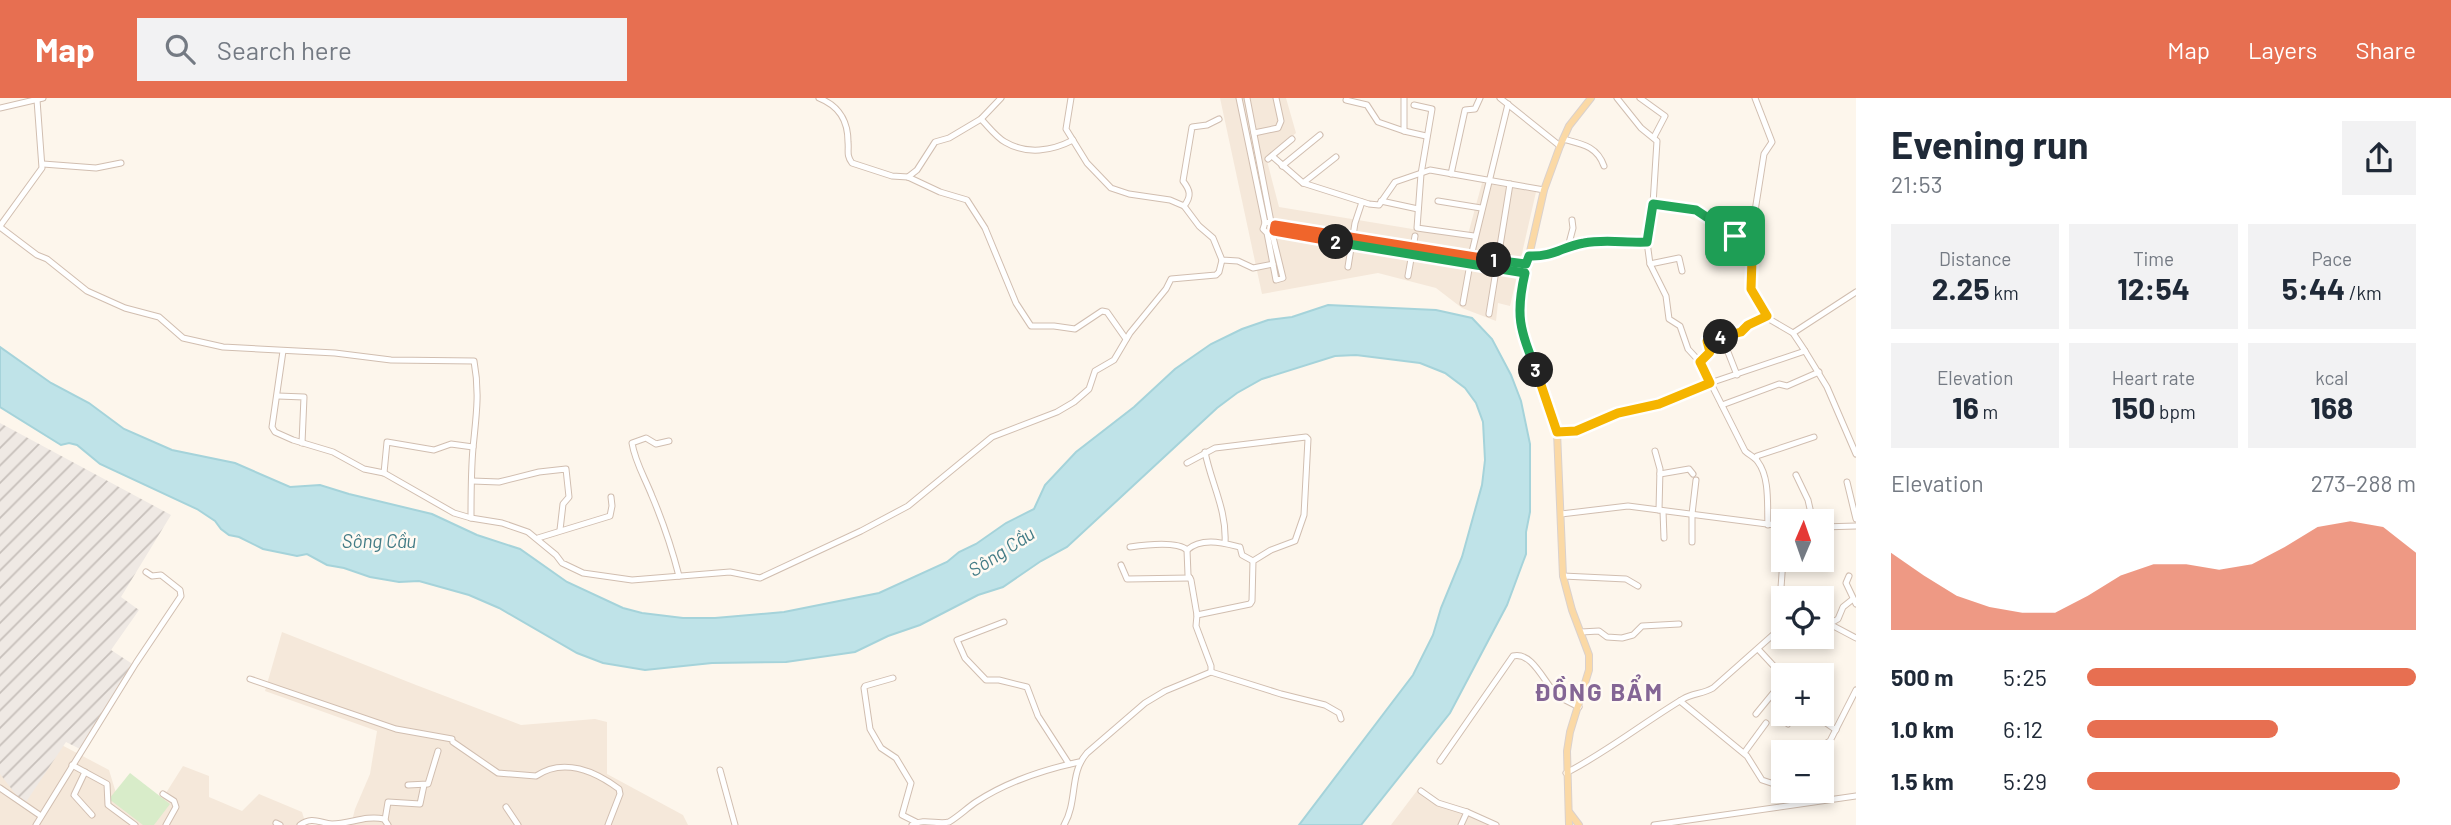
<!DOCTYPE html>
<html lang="en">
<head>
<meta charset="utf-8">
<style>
	body { margin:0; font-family:Barlow,sans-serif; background:#f2f2f3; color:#1f2937; height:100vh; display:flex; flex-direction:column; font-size:26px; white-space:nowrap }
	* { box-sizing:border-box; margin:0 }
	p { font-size:23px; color:#747a83 }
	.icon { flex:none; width:38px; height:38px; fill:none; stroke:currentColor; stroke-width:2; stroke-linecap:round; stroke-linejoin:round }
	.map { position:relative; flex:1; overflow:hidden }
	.drawer { display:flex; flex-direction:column; background:#fff; width:595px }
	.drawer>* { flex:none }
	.needle { width:46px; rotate:2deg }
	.tools { position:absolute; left:1771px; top:411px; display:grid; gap:14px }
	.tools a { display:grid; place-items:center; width:63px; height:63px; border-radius:0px; background:#fff; box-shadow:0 4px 10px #0003; font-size:35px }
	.pin { position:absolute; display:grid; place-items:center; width:60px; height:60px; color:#fff; margin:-30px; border-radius:14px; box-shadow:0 4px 10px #0006 }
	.km { position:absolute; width:35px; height:35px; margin:-18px; border-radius:50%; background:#222; color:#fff; font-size:19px; line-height:35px; text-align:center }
	.round { display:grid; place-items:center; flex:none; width:74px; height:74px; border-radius:0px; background:#f2f2f3 }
	.overview { display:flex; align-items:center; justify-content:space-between; height:119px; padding:0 35px }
	h1 { font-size:38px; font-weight:700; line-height:52px }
	.stats { display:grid; grid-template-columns:repeat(3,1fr); gap:10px; height:119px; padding:7px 35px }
	.stats div { display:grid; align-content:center; border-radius:0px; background:#f2f2f3; text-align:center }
	.stats b { font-size:30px; font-weight:700 }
	.stats small { font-size:19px; font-weight:400 }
	.stats p { font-size:19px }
	.chart { height:196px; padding:14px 35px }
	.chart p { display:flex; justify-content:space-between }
	.chart svg { width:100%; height:126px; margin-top:7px; fill:#e76f51; opacity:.7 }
	ul { padding:0 35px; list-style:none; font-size:23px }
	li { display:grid; grid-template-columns:112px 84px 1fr; align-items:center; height:52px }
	li i { height:18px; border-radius:9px; background:#e76f51 }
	header { display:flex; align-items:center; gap:42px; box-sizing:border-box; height:98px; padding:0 35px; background:#e76f51; color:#fff }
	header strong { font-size:33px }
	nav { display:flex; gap:38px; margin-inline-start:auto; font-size:24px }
	.search { width:490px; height:63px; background:#f2f2f3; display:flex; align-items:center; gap:18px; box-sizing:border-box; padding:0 24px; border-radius:0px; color:#747a83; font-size:26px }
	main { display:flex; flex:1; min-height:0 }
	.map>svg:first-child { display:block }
</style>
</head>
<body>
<header>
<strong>Map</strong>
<div class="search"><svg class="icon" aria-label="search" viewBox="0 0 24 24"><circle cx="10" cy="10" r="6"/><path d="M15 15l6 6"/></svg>Search here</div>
<nav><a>Map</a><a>Layers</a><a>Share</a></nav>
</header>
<main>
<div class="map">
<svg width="1856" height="727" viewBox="0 0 1856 727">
	<defs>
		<pattern id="industrial-furrows" width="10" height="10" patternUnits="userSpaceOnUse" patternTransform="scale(1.75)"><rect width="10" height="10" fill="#efe9e4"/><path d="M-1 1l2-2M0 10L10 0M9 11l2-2" fill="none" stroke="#c7c0bb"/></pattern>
	</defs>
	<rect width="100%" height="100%" fill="#fdf6ec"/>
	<g fill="#f5e8da">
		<polygon points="1220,0 1286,0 1296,35 1266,59 1279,109 1467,140 1482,85 1536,94 1510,208 1498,205 1496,223 1462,210 1436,190 1378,175 1262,196"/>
		<polygon points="282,534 416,587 521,627 595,621 607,624 607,676 683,717 688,727 351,727 355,711 370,676 377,633 265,593"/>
		<polygon points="56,644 109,672 119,705 147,725 183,668 209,678 209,699 242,713 259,696 302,714 306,727 0,727 0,674"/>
		<polygon points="1419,690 1438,704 1500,727 1391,727"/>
	</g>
	<polygon fill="url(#industrial-furrows)" points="0,325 171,417 121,499 139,512 111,552 134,567 80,651 66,644 24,707 0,676"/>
	<polygon fill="#d8ecc9" points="130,675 170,706 154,727 143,727 109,701"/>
	<polygon fill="#bfe3e8" stroke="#a5d3da" stroke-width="2" points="1328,207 1436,212 1472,220 1492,241 1511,277 1521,303 1530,346 1530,414 1526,434 1526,456 1507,507 1450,615 1361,727 1299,727 1413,577 1433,537 1441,510 1462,459 1482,387 1485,362 1483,324 1476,305 1465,290 1445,275 1420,265 1356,257 1335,258 1262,281 1237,295 1217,310 1067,449 1041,463 1003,489 978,497 920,527 888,538 855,554 786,564 712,565 645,572 603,565 577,555 499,510 469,497 419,483 399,484 370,479 344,470 327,467 307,456 297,458 263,451 239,439 229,437 221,431 215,423 197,411 100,366 77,347 69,345 61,347 0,309 0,249 51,285 89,305 124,331 172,352 235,365 290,389 320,387 349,396 432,416 477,437 520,451 567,484 623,510 642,515 683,520 715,520 784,514 879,495 947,464 959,454 976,446 1006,425 1034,411 1045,387 1076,354 1134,309 1175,271 1211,246 1242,231 1268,222 1292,219"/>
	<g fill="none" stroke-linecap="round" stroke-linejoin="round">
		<g stroke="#d1beb0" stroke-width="7">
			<g id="minor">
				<path d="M819,0c20,8 29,22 29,44 1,9 -2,13 4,21l40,13 16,1 32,15 27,8 18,28 31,75 15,23h23l21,3 27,-18 5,1 19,27"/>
				<polyline points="1071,0 1066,31 1087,65 1111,90 1129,96 1170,102 1184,108 1199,128 1213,140 1222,162 1238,163 1253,170 1273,166"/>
				<polyline points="1239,0 1265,125"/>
				<polyline points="1247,0 1271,124"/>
				<polyline points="1500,0 1560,48"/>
				<path d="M1617,0l24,30 16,13 -4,63 -6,38 3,22 16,32 3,23 11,7 8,23 12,13 45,89c4,4 10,6 13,11 12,16 9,44 10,63"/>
				<polyline points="1640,0 1665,18 1654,39"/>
				<polyline points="1346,2 1367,7 1378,24 1404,33 1426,38"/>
				<polyline points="1414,7 1432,11 1421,76 1417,130 1474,138"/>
				<polyline points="0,10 43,0"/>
				<path d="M981,21c7,7 15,18 24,23 22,13 47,9 68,-2"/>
				<polyline points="1404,33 1404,0"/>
				<polyline points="1254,35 1278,30 1281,23 1276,0"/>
				<path d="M1563,41c19,5 34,7 41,27"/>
				<polyline points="1272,58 1303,85 1369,106 1379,107 1395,84 1430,72 1544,92"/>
				<polyline points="1268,61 1292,41"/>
				<polyline points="43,66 96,70 121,65"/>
				<polyline points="1282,68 1320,37"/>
				<polyline points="1451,76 1465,12 1475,11 1480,0"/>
				<polyline points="908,79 917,72 935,44 949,40 981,21 1001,0"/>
				<polyline points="1303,85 1336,59"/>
				<polyline points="1381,103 1418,111"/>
				<polyline points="1438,103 1481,110"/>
				<polyline points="1653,106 1696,112 1735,138 1750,152 1752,161 1750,183 1753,198 1769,221 1793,235 1805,253 1827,289 1856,356"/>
				<path d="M1184,108c8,-10 6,-16 -1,-25l9,-54 15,-2 12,-6"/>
				<polyline points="1275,127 1526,166"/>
				<polyline points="0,128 42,70 37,2"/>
				<path d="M0,129l37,28 10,4 40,32 38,17 34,9 24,21 40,9 112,6 56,7 83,1c6,32 2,56 -1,87 -2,23 -2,47 -2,70"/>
				<polyline points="1274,133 1525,175"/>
				<polyline points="1267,135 1275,132 1275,127 1271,124 1265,125 1263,131 1267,135 1276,182 1283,180 1272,135"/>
				<polyline points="1735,138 1755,113 1764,56 1772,44 1755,0"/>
				<polyline points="1568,149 1573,130 1572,122"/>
				<path d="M1529,157c25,2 37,-10 61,-13 18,-2 38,1 57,0"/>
				<polyline points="1471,158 1508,6"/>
				<polyline points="1650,166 1679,160 1682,173"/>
				<polyline points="1348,169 1355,125 1362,104"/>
				<polyline points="1408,178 1415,138"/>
				<polyline points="1463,205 1470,166"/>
				<polyline points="1489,216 1510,86"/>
				<polyline points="1793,235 1856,194"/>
				<polyline points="1726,249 1737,277"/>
				<polyline points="283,253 272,329 275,334 293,342 333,354 364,371 384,375 454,415 471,420 502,425 528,434 556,457 562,465 583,475 632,482 730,474 760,480 861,433 908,408 992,339 1057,314 1074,304 1089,291 1095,273 1114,262 1130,235 1166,191 1171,181 1216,177 1219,174 1222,162"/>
				<polyline points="1700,264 1710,254 1707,243 1741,235 1747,227 1767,218"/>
				<polyline points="278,298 304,299 302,345"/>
				<polyline points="1722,307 1779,286 1787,288 1819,274"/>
				<polyline points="1557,334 1575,333 1618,315 1659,306 1710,285 1805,253"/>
				<path d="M669,343l-13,3 -10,-6 -14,5c3,19 13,35 20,53 11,26 20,53 27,80"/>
				<polyline points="1655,353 1660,371 1659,412"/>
				<path d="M1205,354c6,31 22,58 20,91"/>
				<polyline points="1756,361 1757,358 1814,339"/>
				<polyline points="1187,365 1215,350 1306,339 1308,341 1304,417 1295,443 1271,452 1253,463 1252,503 1250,506 1197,517"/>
				<polyline points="384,375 387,344 434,352 451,346 473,349"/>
				<polyline points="1660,376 1689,371 1693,376"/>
				<polyline points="1796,377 1808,402 1813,424"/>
				<polyline points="472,383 499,384 539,374 566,371 569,399 563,406 560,432"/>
				<polyline points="1847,384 1856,421"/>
				<polyline points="1663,413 1664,440"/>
				<polyline points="1561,416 1628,408 1783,428"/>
				<polyline points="1783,428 1783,461"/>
				<polyline points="1822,429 1856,428"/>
				<polyline points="538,440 610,418 612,408 611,399"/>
				<polyline points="1692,444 1692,416 1696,382"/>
				<path d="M1130,449c14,-2 47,-6 57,3"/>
				<polyline points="1187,452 1188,477 1191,482 1197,517 1196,528 1211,568 1211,574"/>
				<path d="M1187,452c15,-13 36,-7 53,-3l2,8 11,6"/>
				<polyline points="1121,467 1127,481 1190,480"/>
				<polyline points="1563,478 1626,481 1638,488"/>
				<polyline points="1849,478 1846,485 1856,506"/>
				<polyline points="1821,493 1824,507 1822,520"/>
				<polyline points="1783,518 1780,503 1783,462"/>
				<polyline points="1822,522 1856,540"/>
				<polyline points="1004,524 957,542 965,560 986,582 999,582 1027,589 1038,618 1069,666"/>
				<polyline points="1829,526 1838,521 1843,509 1853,501"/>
				<polyline points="1581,534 1599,533 1607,539 1622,540 1633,537 1642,528 1679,526"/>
				<polyline points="1758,551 1783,578"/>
				<polyline points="893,580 865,588 864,590 870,631 881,650 896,660 911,685 902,717 916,724"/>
				<polyline points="250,581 396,631 452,641"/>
				<polyline points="1680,603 1747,658 1762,682 1771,685 1783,680"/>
				<polyline points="1756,616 1783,583"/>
				<polyline points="1813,616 1836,632"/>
				<polyline points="1788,626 1794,616"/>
				<path d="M453,644l45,31 38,3c28,-19 60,-4 83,13l1,5 -12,31"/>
				<polyline points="1812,654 1830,643 1856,592"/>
				<polyline points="1744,655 1766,625"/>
				<path d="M1440,663l73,-105c20,-5 32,29 45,40 6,4 14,7 21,11"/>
				<polyline points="72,667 107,686 108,707 135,727"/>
				<polyline points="720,672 735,727"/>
				<polyline points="85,674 74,697 92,717"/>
				<path d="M1566,675c41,-21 77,-50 117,-74 10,-6 20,-5 30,-11l70,-62"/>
				<polyline points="408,687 428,686 438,653"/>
				<polyline points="0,690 41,718"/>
				<polyline points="1421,693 1438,705 1467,714 1496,727"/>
				<polyline points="163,696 174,703 176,709 166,727"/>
				<polyline points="506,709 518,727"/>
				<polyline points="385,722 388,704 420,706 424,687"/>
				<polyline points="276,725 280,727"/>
				<polyline points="36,727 136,565 181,498 180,492 161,477 152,478 146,474"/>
				<path d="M300,727c12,-9 20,-2 32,-1 18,0 33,-9 52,-5l4,6"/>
				<path d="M912,727c12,-7 26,0 37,-3 10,-6 18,-14 27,-20 32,-21 66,-32 103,-40"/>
				<path d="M1064,727c14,-24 5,-52 23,-72l58,-50 20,-12 46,-19 70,22 44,11 14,8 2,6"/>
				<polyline points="1461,727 1467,714"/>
				<polyline points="1654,727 1856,698"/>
			</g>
		</g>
		<g stroke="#dad1cd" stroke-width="8">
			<g id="major">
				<polyline points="1570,715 1579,727"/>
				<polyline points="1569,727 1567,653 1570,634 1589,572 1589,557 1572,512 1563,478 1557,334 1525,245 1520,227 1519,202 1544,92 1560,48 1569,28 1591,0"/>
			</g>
		</g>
		<use href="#minor" stroke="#fff" stroke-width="5"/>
		<use href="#major" stroke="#fbd9a5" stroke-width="6"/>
	</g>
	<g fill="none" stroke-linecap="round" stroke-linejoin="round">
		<g stroke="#fff" stroke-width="14">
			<path id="split-1" d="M1494,162l32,4 3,-8c25,1 32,-9 55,-13 20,-4 42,0 63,-1l6,-38 43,6 39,26"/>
		</g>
		<g stroke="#fff" stroke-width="14">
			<polyline id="split-2" points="1336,144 1274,133 1275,127 1494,162"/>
		</g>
		<g stroke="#fff" stroke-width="14">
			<path id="split-3" d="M1336,144l189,31c-10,43 -5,56 11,97"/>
		</g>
		<g stroke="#fff" stroke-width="14">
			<polyline id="split-4" points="1536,272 1557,334 1576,333 1618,315 1659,306 1710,285 1700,264 1710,254 1707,243 1721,239"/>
		</g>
		<g stroke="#fff" stroke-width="14">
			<polyline id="split-5" points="1721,239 1741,234 1748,227 1767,218 1751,191 1752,161 1750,152 1735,138"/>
		</g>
		<use href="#split-1" stroke="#22a559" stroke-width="9"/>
		<use href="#split-2" stroke="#f0652b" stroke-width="9"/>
		<use href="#split-3" stroke="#22a559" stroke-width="9"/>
		<use href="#split-4" stroke="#f5b400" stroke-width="9"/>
		<use href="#split-5" stroke="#f5b400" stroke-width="9"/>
	</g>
	<g text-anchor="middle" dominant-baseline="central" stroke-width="5" stroke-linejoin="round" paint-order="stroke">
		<g font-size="19" font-style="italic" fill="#437c86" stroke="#fffaf3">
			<text x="379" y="442">Sông Cầu</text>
			<text transform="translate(1001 453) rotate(-33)">Sông Cầu</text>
		</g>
		<g font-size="24" font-weight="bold" letter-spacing="2" fill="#846695" stroke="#fffaf3">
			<text x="1599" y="593">ĐỒNG BẨM</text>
		</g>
	</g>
</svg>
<div class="tools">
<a><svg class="needle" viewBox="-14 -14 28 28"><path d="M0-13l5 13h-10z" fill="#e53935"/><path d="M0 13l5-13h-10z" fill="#747a83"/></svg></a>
<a><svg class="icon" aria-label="locate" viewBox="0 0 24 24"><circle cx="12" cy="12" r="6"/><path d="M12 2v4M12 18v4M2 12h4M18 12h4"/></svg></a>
<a>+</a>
<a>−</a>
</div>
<div class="pin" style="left:1735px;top:138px;background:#1e9e55"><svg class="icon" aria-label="arrive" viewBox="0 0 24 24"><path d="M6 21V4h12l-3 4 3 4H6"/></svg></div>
<b class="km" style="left:1494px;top:162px">1</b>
<b class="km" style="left:1336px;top:144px">2</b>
<b class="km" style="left:1536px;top:272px">3</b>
<b class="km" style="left:1721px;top:239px">4</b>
</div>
<section class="drawer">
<div class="overview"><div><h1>Evening run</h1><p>21:53</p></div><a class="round"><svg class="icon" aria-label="share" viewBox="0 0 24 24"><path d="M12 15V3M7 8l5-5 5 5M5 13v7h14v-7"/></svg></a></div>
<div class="stats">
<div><p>Distance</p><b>2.25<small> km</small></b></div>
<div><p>Time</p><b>12:54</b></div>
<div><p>Pace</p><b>5:44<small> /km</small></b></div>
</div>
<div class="stats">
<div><p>Elevation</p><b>16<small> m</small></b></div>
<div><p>Heart rate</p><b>150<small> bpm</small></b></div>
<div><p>kcal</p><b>168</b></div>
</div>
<div class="chart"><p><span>Elevation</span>273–288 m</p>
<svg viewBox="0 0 160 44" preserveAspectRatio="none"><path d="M0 44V17L10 25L20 32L30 36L40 38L50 38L60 32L70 25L80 21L90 21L100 23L110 21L120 15L130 8L140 6L150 8L160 17V44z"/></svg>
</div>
<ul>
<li><b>500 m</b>5:25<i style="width:100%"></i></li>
<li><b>1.0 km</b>6:12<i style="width:58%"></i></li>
<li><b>1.5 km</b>5:29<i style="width:95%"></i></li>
</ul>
</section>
</main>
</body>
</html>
